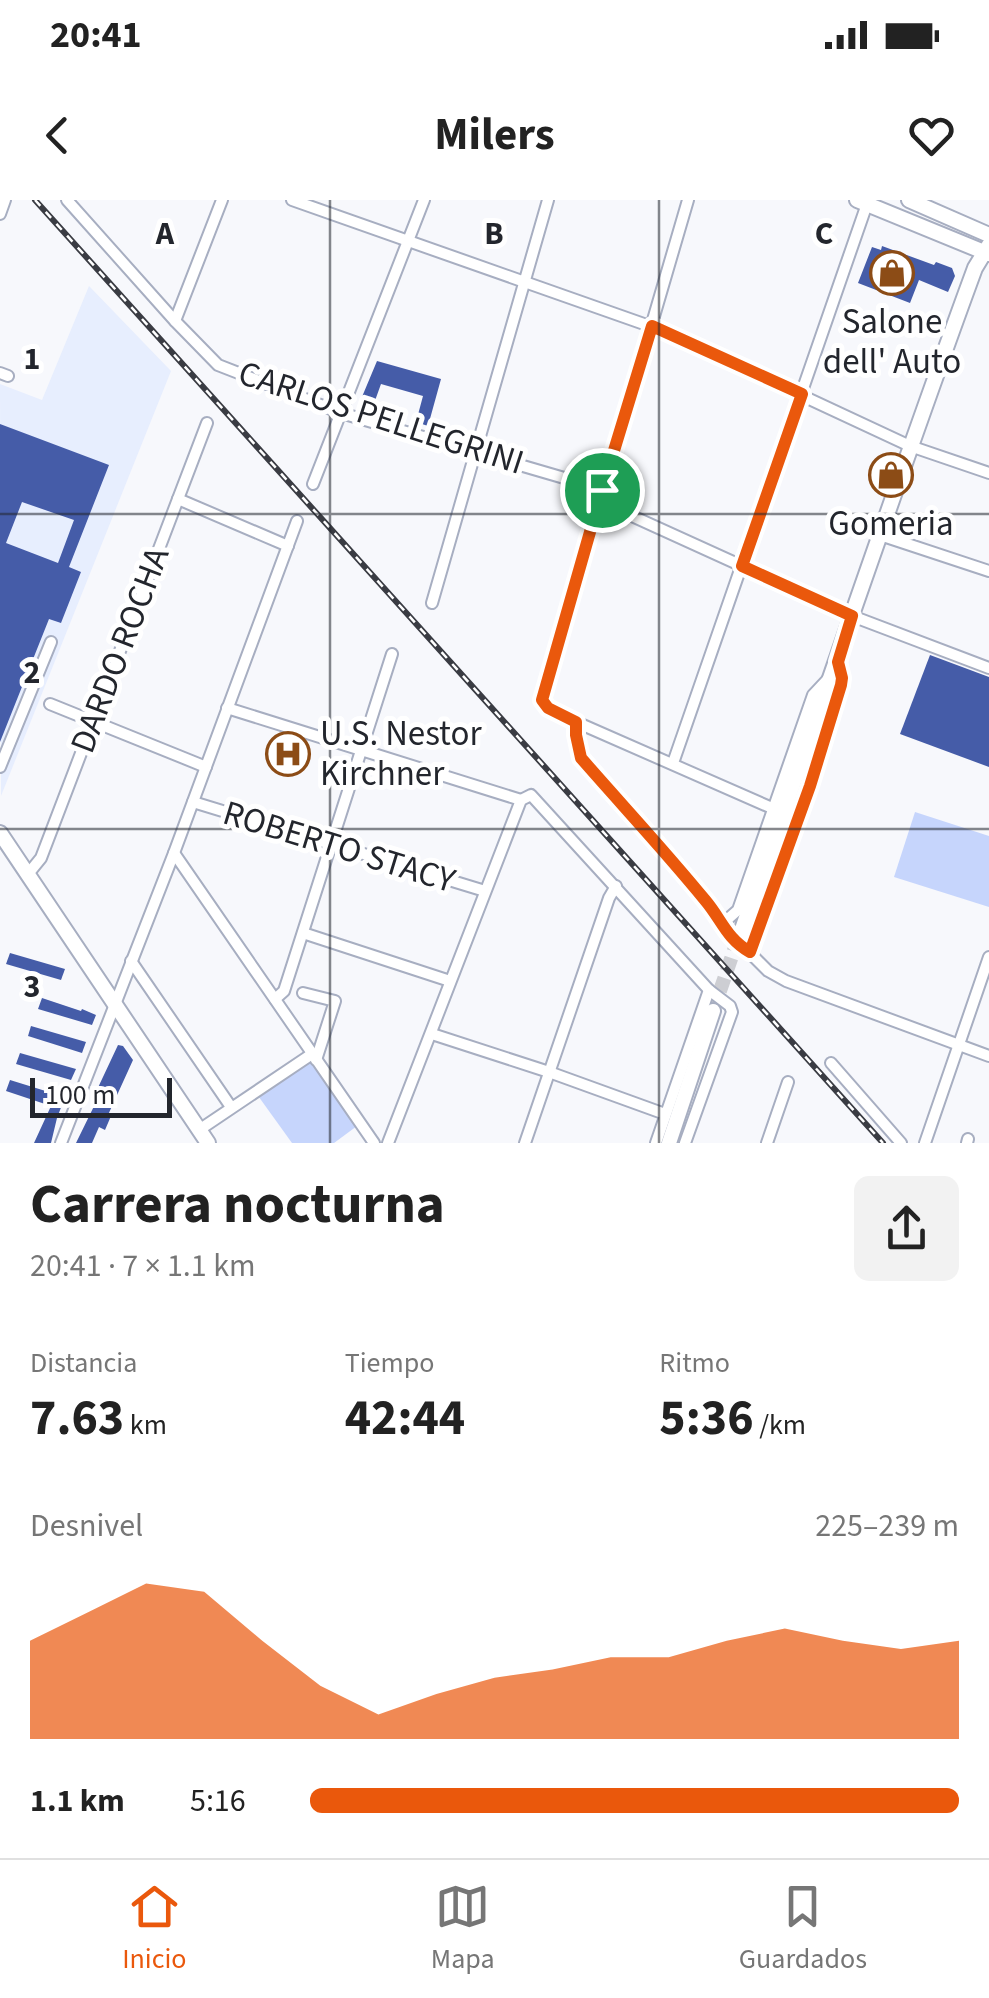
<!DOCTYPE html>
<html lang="es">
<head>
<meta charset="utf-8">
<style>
	body { margin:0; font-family:"Source Sans 3",sans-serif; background:#f2f2f2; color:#222; height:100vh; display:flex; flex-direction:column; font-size:38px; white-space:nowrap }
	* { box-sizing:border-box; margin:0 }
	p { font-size:32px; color:#767676 }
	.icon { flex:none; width:55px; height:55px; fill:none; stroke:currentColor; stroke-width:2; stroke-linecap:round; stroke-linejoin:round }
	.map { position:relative; height:943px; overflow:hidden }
	.drawer { display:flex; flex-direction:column; background:#fff; flex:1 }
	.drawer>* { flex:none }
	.scale { position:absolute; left:30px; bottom:25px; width:142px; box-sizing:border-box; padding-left:10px; border:5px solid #23262d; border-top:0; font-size:28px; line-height:35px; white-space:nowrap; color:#23262d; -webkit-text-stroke:8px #fff; paint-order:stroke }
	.pin { position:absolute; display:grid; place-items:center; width:85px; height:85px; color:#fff; margin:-42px; border:5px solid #fff; border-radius:50%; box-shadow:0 2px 10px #0007 }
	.round { display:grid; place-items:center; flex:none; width:105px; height:105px; border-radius:15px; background:#f2f2f2 }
	.overview { display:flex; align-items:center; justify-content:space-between; height:170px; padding:0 30px }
	h1 { font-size:55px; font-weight:700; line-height:75px }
	.metrics { display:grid; grid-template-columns:repeat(3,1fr); gap:15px; height:170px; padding:10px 30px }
	.metrics div { display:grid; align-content:center }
	.metrics b { font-size:50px; font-weight:700 }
	.metrics small { font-size:28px; font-weight:400 }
	.metrics p { font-size:28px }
	.chart { height:280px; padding:20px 30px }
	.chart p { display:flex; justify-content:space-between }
	.chart svg { width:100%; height:180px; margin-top:10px; fill:#ea580c; opacity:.7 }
	ul { padding:0 30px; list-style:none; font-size:32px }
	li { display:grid; grid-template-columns:160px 120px 1fr; align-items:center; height:75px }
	li i { height:25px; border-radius:12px; background:#ea580c }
	.status { display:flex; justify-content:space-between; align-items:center; height:70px; padding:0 50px; background:#fff; direction:ltr }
	.status svg { height:28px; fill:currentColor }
	header { display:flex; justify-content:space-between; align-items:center; height:130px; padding:0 30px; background:#fff; font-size:45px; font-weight:700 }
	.tab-bar { display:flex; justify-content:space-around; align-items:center; height:140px; border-top:2px solid #e0e0e0; background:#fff; font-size:28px; color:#767676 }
	.tab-bar a { display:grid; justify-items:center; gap:5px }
	.tab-bar .on { color:#ea580c }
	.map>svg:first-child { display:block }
</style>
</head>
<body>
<div class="status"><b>20:41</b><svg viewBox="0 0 49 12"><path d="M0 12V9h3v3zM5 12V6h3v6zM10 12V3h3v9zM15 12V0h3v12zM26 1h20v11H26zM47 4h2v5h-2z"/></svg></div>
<header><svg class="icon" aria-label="back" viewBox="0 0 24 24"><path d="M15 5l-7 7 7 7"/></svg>Milers<svg class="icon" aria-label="heart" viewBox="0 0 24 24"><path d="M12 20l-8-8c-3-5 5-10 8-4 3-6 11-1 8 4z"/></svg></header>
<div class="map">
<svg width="989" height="943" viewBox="0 0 989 943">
	<rect width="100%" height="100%" fill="#f7f8fc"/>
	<polygon fill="#e7eefe" points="89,86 171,171 1,596 0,184 42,200"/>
	<g fill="#c6d5fc">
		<polygon points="915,612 989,636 989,707 894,677"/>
		<polygon points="312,860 357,926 334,943 292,943 256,893"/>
	</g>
	<g fill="#455ca8" fill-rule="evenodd">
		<polygon points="882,46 934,65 936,62 952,68 955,76 948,92 919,80 910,103 858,83 872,47 881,50"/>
		<polygon points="377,161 441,179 428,226 416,222 423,196 381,184 372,209 359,204"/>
		<path d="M0,224l109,41 -40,102 12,5 -20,51 -12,-4 -49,123zM22,302l52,18 -16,43 -52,-20z"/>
		<polygon points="930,455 989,477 989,567 900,534"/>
		<polygon points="10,753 65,769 61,780 6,764"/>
		<polygon points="42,798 81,811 82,809 96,815 92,825 38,809"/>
		<polygon points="31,826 86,842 82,853 28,836"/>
		<polygon points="118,845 123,846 133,860 108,915 111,916 105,930 99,927 92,943 76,943 99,896 95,894"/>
		<polygon points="20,853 76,869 71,880 16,864"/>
		<polygon points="10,880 65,897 57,918 51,943 34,943 51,906 6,891"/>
	</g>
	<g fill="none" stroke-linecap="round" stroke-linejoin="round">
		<polyline stroke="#cdced3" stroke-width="14" stroke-dasharray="14 7" stroke-linecap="butt" points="713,811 740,733"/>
		<g stroke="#a7aec1" stroke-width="14">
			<g id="minor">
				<polyline points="67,0 175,121 218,165 341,213 602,289"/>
				<polyline points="292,0 661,130 910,246 989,273"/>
				<polyline points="688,0 542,500 548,508 576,522 772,608"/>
				<polyline points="0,14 5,0"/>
				<polyline points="175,121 222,0"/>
				<polyline points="0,173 8,176"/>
				<polyline points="313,284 424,0"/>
				<polyline points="178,299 288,346"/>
				<polyline points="599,301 852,416 989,468"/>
				<polyline points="880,335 989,371"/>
				<polyline points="432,403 548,0"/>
				<polyline points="50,504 206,567"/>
				<polyline points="227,508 521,600"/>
				<polyline points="576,522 576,535 581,558 706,701 732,740 750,753 768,771 786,781 989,856"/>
				<polyline points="673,563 867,4"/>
				<polyline points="0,567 51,442"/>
				<polyline points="193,602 485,691"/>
				<polyline points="174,653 374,943"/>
				<polyline points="28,674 41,658 207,223"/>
				<polyline points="721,725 738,710 813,495 828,479"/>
				<polyline points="303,733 450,781"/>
				<polyline points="750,753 809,586 841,485 842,478 837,461"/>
				<polyline points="131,761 231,907"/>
				<polyline points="303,793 335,801 316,860"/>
				<polyline points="275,799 284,791 392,454"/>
				<polyline points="432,834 549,872 665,914"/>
				<polyline points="831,863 901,943"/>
				<polyline points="199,930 312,854"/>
				<polyline points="61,943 174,653 297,321"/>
				<polyline points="388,943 521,600 531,595 709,790 730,806 732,812 685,943"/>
				<polyline points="525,943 609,698 616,686"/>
				<polyline points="656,943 709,790"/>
				<polyline points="767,943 788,882"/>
				<polyline points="925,943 989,757"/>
				<polyline points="967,943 968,939"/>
			</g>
		</g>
		<g stroke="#a7aec1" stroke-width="18">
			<g id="major">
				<polyline points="857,0 989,54"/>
				<polyline points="909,0 989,35"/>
				<polyline points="0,633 208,943"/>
				<path d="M741,732c79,-221 153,-444 234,-664l14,-23"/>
				<polyline points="669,943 713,811"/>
			</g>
		</g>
		<use href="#minor" stroke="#fff" stroke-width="10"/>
		<use href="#major" stroke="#fff" stroke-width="14"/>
		<g stroke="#3a3c43" stroke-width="6">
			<polyline id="rail" points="35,0 883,943"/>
		</g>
		<use href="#rail" stroke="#fff" stroke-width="2.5" stroke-dasharray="8" stroke-linecap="butt"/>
	</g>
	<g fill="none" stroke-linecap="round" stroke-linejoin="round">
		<g stroke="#fff" stroke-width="20">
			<path id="route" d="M652,126l150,68 -60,172 110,50 -14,46 4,16 -1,7 -31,101 -60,166c-24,-14 -28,-32 -45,-52 -40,-49 -83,-95 -124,-142l-5,-23v-13l-28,-14 -6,-8 60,-210z"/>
		</g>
		<use href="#route" stroke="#ea580c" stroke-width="12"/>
	</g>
	<path fill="none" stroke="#23262d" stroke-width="2.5" stroke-opacity="0.55" d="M330,0v943M659,0v943M0,314h989M0,629h989"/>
	<defs>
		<g id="shop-ring" transform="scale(2.25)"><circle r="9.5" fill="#fff" stroke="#8c4c16" stroke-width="1.5"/><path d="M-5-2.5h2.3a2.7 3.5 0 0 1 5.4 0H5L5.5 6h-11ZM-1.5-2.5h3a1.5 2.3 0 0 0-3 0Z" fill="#8c4c16"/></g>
		<g id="hospital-ring" transform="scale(2.25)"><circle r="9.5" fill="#fff" stroke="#8c4c16" stroke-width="1.5"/><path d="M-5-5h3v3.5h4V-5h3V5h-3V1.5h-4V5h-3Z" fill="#8c4c16"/></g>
	</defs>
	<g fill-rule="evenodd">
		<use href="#shop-ring" x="892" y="73"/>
		<use href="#shop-ring" x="891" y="275"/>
		<use href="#hospital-ring" x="288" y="554"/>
	</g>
	<g text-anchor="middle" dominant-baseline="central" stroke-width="10" stroke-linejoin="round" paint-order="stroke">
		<g font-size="35" fill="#23262d" stroke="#fff">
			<text x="892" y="122">Salone<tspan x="892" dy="40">dell' Auto</tspan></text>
			<text x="891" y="324">Gomeria</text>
			<text x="320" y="534" text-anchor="start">U.S. Nestor<tspan x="320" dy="40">Kirchner</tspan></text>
		</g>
		<g font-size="35" fill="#23262d" stroke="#fff">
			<text transform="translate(381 218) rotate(18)">CARLOS PELLEGRINI</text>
			<text transform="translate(120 450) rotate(-69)">DARDO ROCHA</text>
			<text transform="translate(339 647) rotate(17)">ROBERTO STACY</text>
		</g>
	</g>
	<g font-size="32" text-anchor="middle" font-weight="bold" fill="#23262d" stroke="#fff" stroke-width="10" stroke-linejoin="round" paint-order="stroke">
		<text x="165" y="44">A</text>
		<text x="494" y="44">B</text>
		<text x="824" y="44">C</text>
		<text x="32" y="169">1</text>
		<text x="32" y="483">2</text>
		<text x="32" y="797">3</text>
	</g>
</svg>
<div class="scale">100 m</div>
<div class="pin" style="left:602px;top:290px;background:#1e9e55"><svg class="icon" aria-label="arrive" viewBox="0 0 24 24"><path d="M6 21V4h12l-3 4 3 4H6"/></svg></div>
</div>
<section class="drawer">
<div class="overview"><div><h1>Carrera nocturna</h1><p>20:41 · 7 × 1.1 km</p></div><a class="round"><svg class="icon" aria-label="share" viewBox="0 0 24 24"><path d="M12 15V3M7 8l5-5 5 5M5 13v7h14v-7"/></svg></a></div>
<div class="metrics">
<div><p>Distancia</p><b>7.63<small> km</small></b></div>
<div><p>Tiempo</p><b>42:44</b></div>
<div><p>Ritmo</p><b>5:36<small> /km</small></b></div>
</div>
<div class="chart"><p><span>Desnivel</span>225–239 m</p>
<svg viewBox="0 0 160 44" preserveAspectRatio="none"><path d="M0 44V20L10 13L20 6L30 8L40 20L50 31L60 38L70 33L80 29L90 27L100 24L110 24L120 20L130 17L140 20L150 22L160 20V44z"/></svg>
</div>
<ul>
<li><b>1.1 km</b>5:16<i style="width:100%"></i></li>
</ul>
</section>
<nav class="tab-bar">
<a class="on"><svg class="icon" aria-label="home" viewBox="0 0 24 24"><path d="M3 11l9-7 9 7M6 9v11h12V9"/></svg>Inicio</a>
<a><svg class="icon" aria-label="map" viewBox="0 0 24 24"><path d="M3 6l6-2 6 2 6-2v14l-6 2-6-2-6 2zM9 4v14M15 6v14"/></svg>Mapa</a>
<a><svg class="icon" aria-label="saved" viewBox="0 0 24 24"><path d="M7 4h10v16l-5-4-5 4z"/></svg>Guardados</a>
</nav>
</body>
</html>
